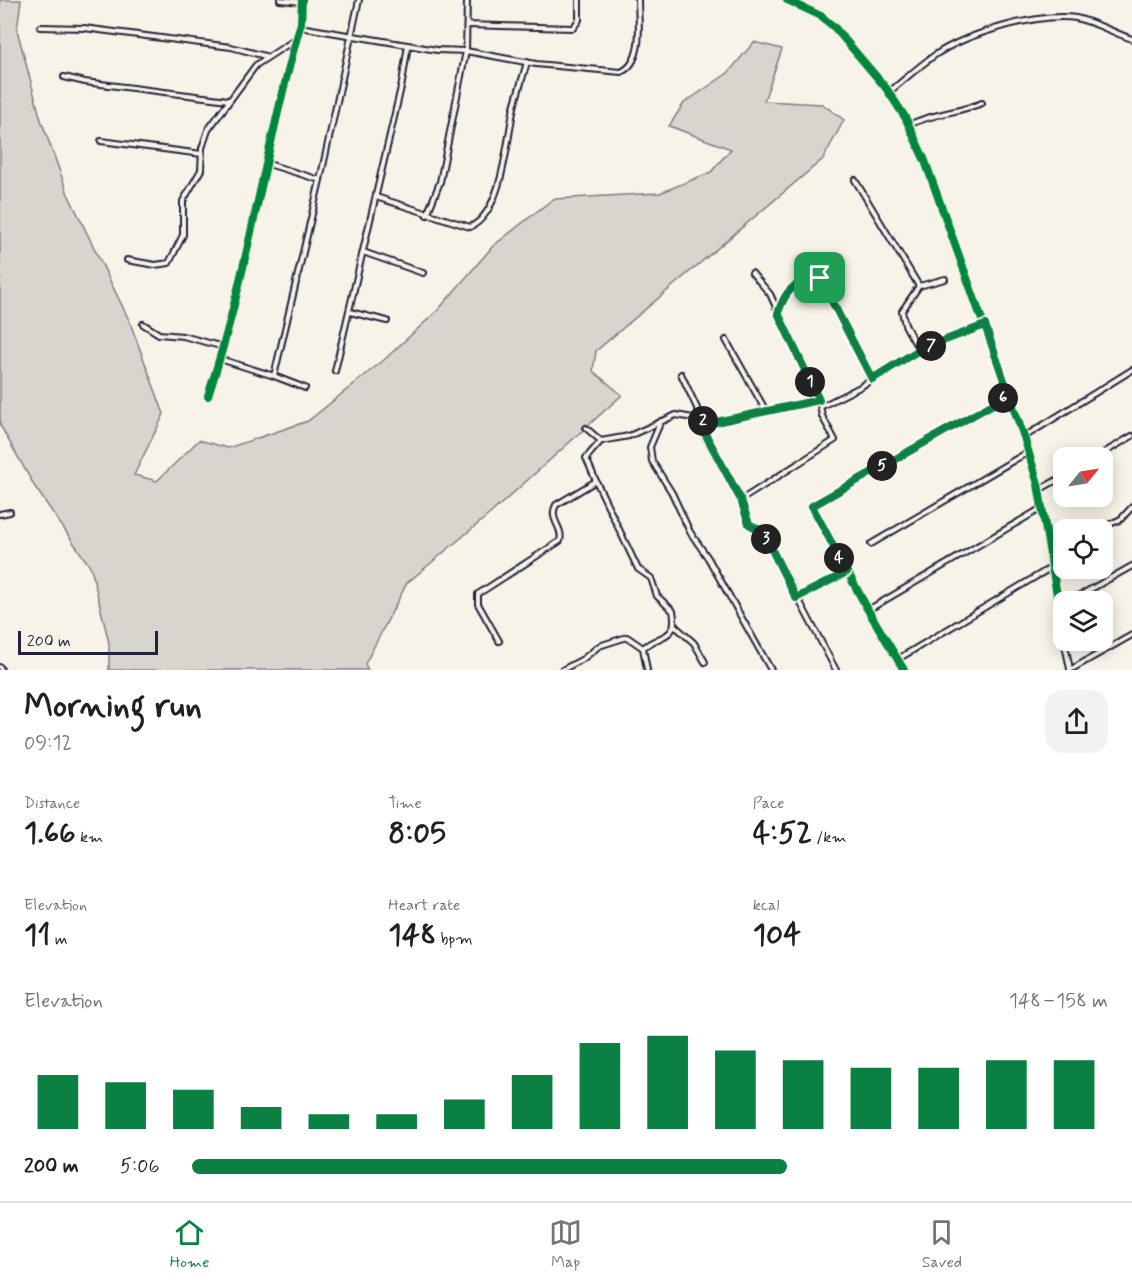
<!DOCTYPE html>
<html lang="en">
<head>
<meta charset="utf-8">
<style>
	body { margin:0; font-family:Mynerve,sans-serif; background:#f2f2f2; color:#202124; height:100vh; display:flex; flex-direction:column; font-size:22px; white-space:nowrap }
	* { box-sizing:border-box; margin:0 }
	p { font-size:20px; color:#757577 }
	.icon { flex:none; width:33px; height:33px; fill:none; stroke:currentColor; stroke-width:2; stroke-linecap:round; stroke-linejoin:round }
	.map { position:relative; height:670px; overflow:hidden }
	.panel { display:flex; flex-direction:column; background:#fff; flex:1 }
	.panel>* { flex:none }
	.needle { width:39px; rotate:60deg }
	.fabs { position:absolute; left:1053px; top:447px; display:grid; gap:12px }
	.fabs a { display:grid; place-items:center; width:60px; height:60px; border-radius:12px; background:#fff; box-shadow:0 3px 15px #0003; font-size:30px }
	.scale { position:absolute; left:18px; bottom:15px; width:140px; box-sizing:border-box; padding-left:6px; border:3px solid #22223b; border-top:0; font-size:16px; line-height:21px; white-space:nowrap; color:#22223b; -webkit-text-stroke:4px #f7f3e8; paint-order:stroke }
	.pin { position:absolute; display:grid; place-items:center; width:51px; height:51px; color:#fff; margin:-26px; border-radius:12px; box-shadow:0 3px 9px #0006 }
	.km { position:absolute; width:30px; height:30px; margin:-15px; border-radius:50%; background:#222; color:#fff; font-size:16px; line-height:30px; text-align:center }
	.round { display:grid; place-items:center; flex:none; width:63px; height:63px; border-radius:18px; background:#f2f2f2 }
	.head { display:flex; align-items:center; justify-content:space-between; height:102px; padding:0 24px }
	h1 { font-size:33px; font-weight:800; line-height:45px }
	.stats { display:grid; grid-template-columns:repeat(3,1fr); gap:9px; height:102px; padding:6px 24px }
	.stats div { display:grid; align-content:center }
	.stats b { font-size:30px; font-weight:800 }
	.stats small { font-size:16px; font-weight:400 }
	.stats p { font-size:16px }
	.chart { height:168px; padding:12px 24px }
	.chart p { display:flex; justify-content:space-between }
	.chart svg { width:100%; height:108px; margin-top:6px; stroke:#0b8043; stroke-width:6 }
	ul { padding:0 24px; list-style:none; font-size:20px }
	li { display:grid; grid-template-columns:96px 72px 1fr; align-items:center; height:45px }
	li i { height:15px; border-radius:8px; background:#0b8043 }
	.dock { display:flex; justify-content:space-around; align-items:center; height:84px; border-top:2px solid #e0e0e0; background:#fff; font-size:16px; color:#757577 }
	.dock a { display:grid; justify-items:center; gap:3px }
	.dock .selected { color:#0b8043 }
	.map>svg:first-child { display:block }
</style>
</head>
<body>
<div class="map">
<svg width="1132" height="670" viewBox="0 0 1132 670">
	<rect width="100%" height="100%" fill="#f7f3e8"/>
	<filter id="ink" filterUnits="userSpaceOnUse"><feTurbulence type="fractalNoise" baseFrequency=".0167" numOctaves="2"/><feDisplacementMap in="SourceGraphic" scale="12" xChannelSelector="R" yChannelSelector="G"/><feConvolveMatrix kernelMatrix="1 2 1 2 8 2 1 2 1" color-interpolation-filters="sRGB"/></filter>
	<g filter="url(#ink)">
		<polygon fill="#d8d5cf" stroke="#7d7c85" stroke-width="1.5" points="0,0 21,0 17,30 41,120 68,194 129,320 164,414 134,475 157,481 199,440 228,448 308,421 385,359 438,310 493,246 553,199 660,193 711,172 731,149 669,126 684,103 728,73 754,42 782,49 764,101 822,104 844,120 823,159 596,351 593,371 622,395 491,513 407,583 365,664 368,670 109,670 109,643 91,568 35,487 0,425"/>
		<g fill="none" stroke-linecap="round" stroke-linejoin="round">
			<g stroke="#22223b" stroke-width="8">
				<g id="street">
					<polyline points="280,0 302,2"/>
					<polyline points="787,0 821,16 835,28 886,88 905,117 925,161 1024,437 1038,484 1064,636"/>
					<polyline points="467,25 573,28 579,20 579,0"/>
					<polyline points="40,27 84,28 231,47 265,56"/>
					<polyline points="300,27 437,50 466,51 467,0"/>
					<polyline points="64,77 85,82 228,100"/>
					<path d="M889,92c15,-12 30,-26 46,-37 31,-21 104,-43 141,-37 19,4 38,15 56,21"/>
					<path d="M909,125c23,-12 49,-12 73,-22"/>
					<polyline points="101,141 202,154"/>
					<polyline points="265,163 320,180 359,0"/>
					<polyline points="855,180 919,286 902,311 905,325 919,350"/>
					<path d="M376,197l94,30c33,-14 37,-89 44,-120 4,-15 9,-30 13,-45"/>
					<path d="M427,215l13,-33 26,-131 70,13 85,8c24,-10 17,-52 17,-72"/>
					<polyline points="363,252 423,273"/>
					<polyline points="127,260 155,265 169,263 183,235 183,201 201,170 202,148 208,130 256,65 296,39"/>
					<polyline points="752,273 770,294 819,400"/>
					<polyline points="821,278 872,379"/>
					<polyline points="919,286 945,279"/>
					<polyline points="350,312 387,321"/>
					<path d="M778,312c8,-23 15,-27 37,-36l6,2 18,-13 1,-8"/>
					<polyline points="143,324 159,334 183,336 224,347"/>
					<polyline points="726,340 766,411 819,400 822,416 835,440 741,500"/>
					<polyline points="220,359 274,376"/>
					<polyline points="335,371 402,83 408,45"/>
					<polyline points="681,374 703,421 701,429 741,500 749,524 763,532 836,670"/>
					<polyline points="305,388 274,376 320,180"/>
					<path d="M208,396c40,-122 57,-250 93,-373l1,-23"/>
					<polyline points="822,406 860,387 919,350 985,325"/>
					<polyline points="661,421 650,447 652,461 672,493 690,532 708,558 771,670"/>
					<polyline points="586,428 601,441 629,436 676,415 716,422 766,411"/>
					<polyline points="1024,437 1132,370"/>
					<polyline points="1095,458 1132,436"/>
					<polyline points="1039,490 1064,476"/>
					<polyline points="0,514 10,512"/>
					<polyline points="1097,530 1121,519 1132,507"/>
					<polyline points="871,544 1028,452"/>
					<polyline points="1049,550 1064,544"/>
					<polyline points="797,598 847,572"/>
					<polyline points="1068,602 1132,566"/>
					<polyline points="868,610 1042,508"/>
					<polyline points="674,625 694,643 705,662"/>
					<polyline points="1064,640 1070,669"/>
					<path d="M499,641l-21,-37v-10l82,-53c4,-14 -12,-21 -4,-36l40,-24 -10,-23 15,-17"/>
					<polyline points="643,648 647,670"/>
					<polyline points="898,659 1052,567"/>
					<polyline points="0,667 1,670"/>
					<path d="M562,670l21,-11 16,-13 28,-9 16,11c16,-14 36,-8 30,-37l-16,-15 -6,-18 -13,-9 -42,-88"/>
					<polyline points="904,670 868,610 812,506 1009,395"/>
					<polyline points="1070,670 1132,635"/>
				</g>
			</g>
			<use href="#street" stroke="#f7f3e8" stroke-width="4"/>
			<g stroke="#f7f3e8" stroke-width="11">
				<g id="cycleway">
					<polyline points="787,0 821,16 835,28 886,88 905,117 925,161 1024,437 1038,484 1064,636"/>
					<path d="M208,396c40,-122 57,-250 93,-373l1,-23"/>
					<polyline points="904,670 868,610 812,506 1009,395"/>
				</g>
			</g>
			<use href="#cycleway" stroke="#00873e" stroke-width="8"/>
		</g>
	</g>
	<g fill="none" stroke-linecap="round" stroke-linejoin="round" filter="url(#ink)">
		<g stroke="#fff" stroke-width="12">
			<path id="route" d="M815,276l5,2 52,101 47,-29 66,-25 24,70 -197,111 35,66 -51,26 -33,-66 -14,-8 -8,-24 -40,-74 2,-5 13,1 103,-22 -41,-87c8,-24 15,-28 37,-37z"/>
		</g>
		<use href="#route" stroke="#0b8043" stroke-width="8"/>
	</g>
</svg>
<div class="fabs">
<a><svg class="needle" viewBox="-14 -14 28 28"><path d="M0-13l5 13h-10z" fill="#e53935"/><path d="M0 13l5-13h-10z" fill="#757577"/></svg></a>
<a><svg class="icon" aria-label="locate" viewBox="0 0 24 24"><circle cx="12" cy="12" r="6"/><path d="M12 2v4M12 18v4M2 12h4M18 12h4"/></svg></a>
<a><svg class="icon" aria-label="layers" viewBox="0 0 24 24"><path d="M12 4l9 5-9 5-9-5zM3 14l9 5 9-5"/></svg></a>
</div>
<div class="scale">200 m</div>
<div class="pin" style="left:820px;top:278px;background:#1e9e55"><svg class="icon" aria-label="arrive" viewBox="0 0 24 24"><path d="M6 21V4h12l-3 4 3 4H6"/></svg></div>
<b class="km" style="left:810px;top:382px">1</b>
<b class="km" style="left:703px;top:421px">2</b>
<b class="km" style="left:766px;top:539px">3</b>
<b class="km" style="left:839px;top:558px">4</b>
<b class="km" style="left:882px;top:466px">5</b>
<b class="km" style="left:1003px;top:398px">6</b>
<b class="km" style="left:931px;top:346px">7</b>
</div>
<section class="panel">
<div class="head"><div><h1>Morning run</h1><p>09:12</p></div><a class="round"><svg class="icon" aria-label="share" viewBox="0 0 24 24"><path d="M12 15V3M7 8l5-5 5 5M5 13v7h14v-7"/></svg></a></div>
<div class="stats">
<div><p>Distance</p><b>1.66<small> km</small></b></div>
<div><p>Time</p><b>8:05</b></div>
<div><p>Pace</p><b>4:52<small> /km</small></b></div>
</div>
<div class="stats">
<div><p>Elevation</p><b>11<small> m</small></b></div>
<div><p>Heart rate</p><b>148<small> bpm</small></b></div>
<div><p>kcal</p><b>104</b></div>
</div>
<div class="chart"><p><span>Elevation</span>148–158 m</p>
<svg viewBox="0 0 160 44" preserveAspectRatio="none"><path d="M5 44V22M15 44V25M25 44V28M35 44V35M45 44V38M55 44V38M65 44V32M75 44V22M85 44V9M95 44V6M105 44V12M115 44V16M125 44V19M135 44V19M145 44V16M155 44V16"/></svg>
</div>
<ul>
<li><b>200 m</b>5:06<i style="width:65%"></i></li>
</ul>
</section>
<nav class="dock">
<a class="selected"><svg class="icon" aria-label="home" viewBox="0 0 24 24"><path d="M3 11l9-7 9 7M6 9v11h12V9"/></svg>Home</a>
<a><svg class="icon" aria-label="map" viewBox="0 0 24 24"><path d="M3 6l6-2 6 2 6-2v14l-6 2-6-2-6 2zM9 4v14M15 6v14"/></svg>Map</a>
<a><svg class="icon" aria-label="saved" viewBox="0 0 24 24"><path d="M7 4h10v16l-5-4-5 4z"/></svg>Saved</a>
</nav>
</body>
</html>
